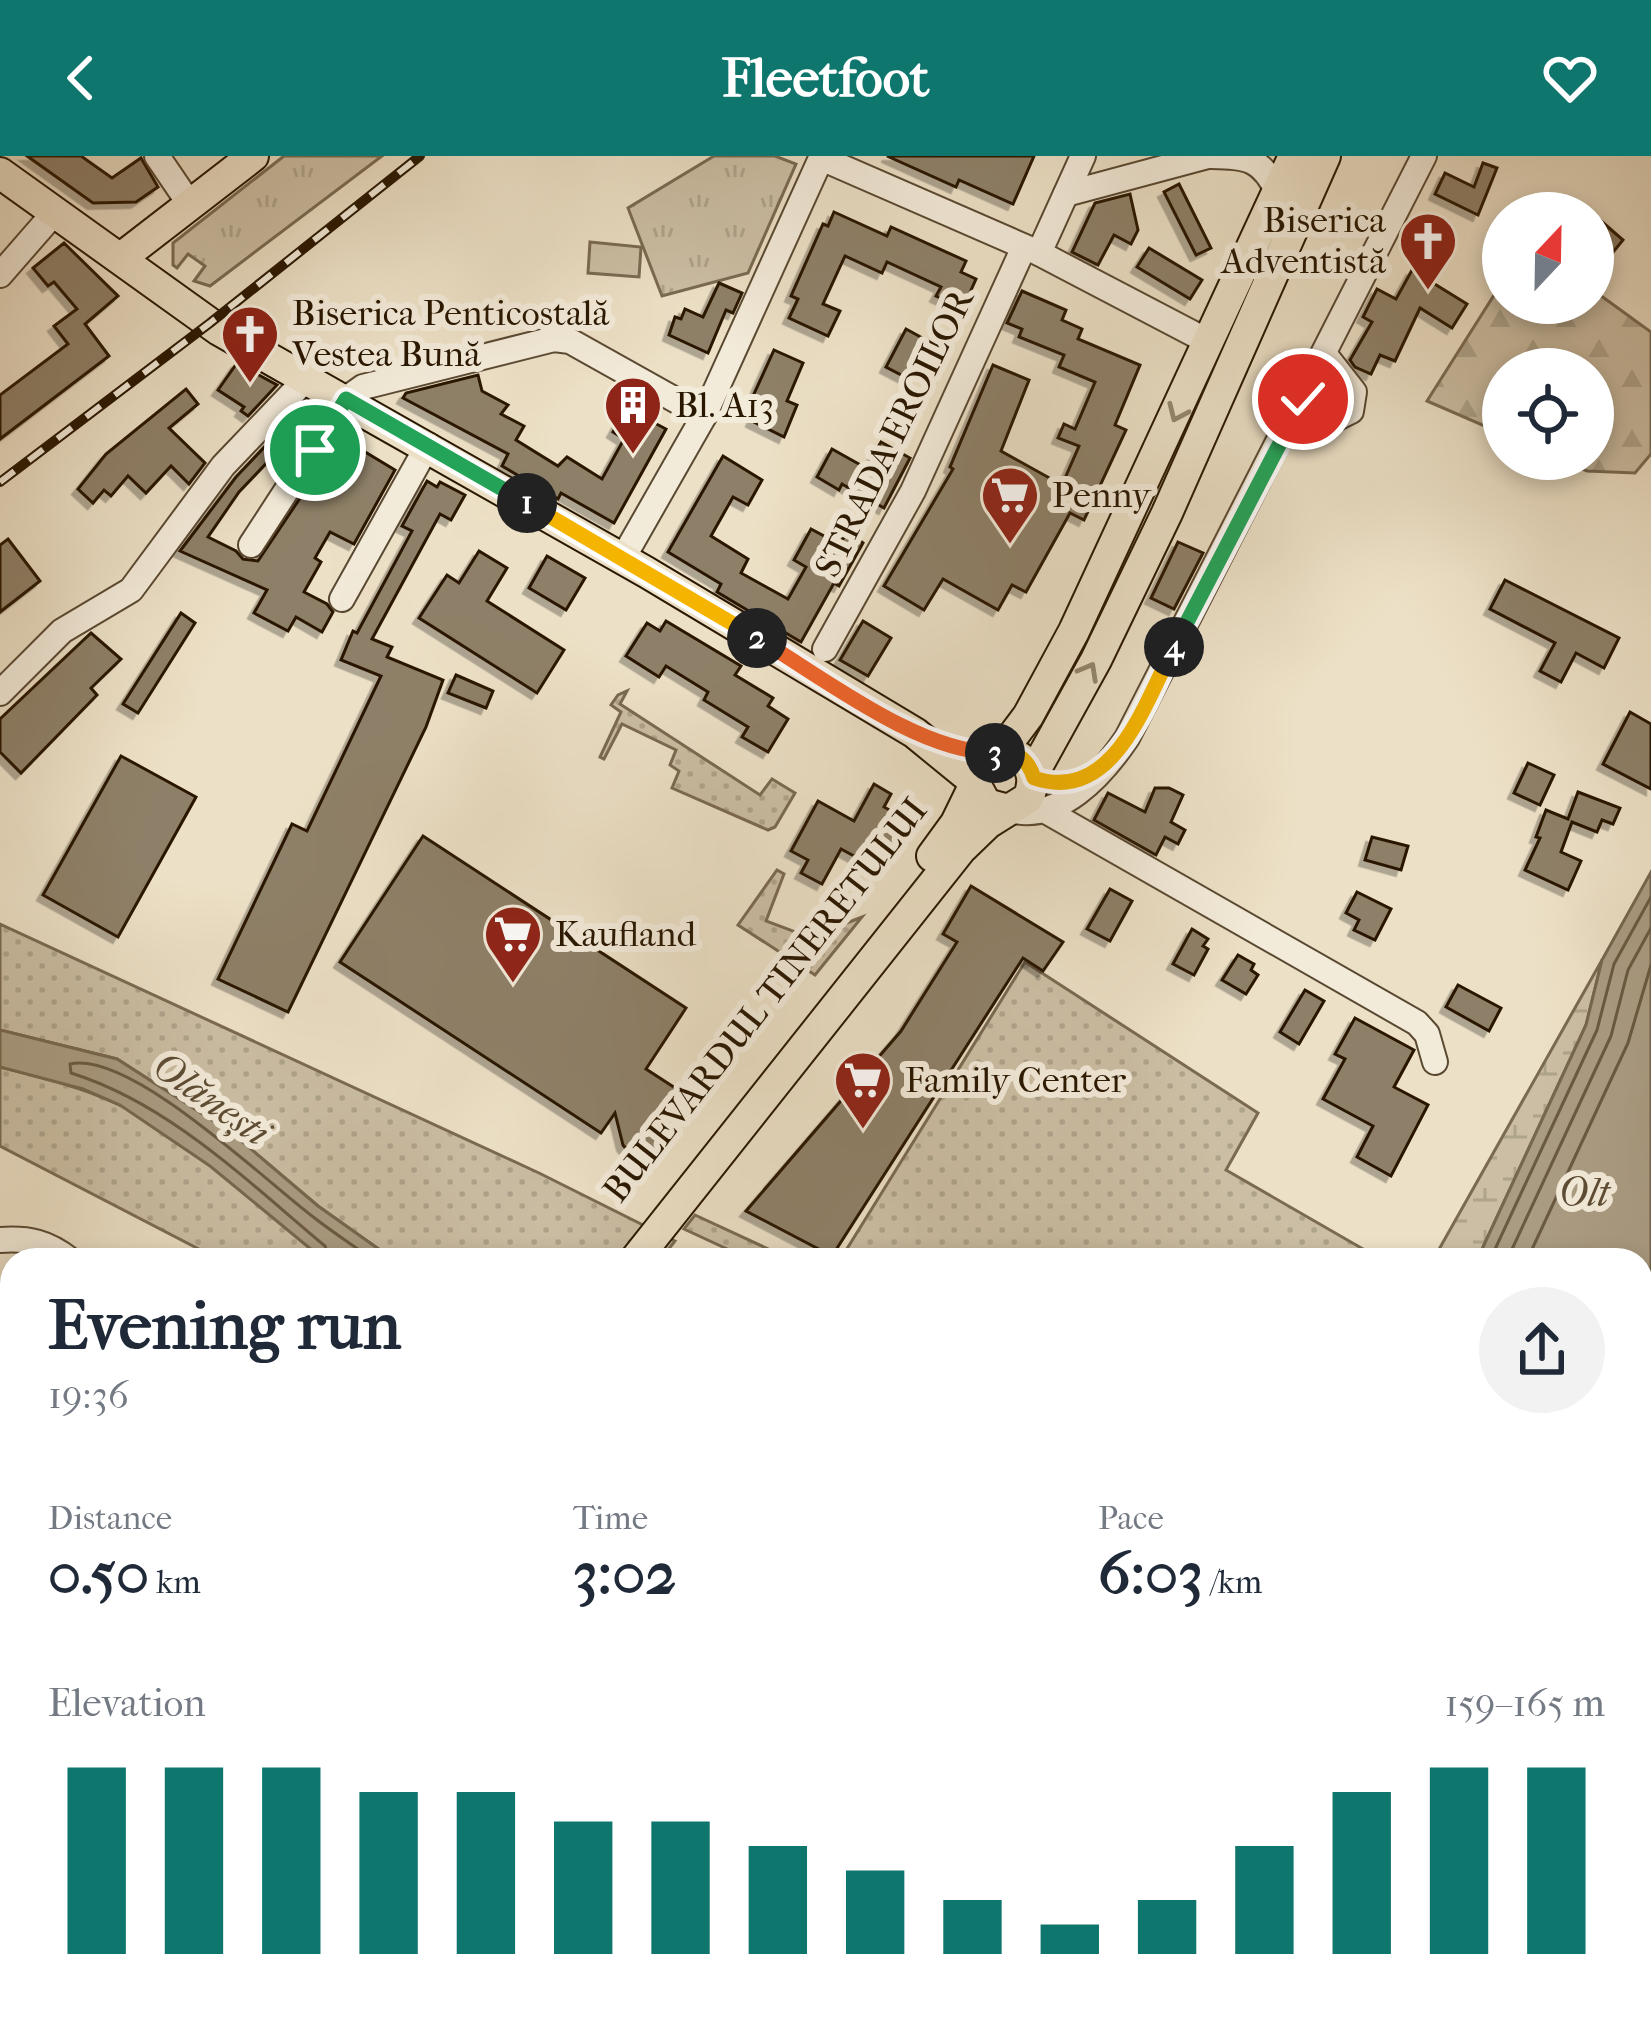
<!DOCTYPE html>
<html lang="en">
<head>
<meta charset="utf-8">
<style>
	body { margin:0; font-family:"IM FELL French Canon",serif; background:#f2f2f3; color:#1f2937; height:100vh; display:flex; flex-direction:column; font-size:45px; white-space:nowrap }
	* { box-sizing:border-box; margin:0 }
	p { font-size:39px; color:#747a83 }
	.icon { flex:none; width:66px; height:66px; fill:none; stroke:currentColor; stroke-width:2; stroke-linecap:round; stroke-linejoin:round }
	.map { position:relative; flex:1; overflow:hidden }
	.panel { position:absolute; left:0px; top:1092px; width:1653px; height:771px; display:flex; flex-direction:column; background:#fff; border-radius:36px 36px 0 0; box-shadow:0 6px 18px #0003 }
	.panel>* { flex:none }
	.needle { width:78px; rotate:22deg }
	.buttons { position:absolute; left:1482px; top:36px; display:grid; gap:24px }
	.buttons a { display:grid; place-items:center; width:132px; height:132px; border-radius:50%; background:#fff; box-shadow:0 6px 18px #0003; font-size:60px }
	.pin { position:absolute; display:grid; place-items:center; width:102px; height:102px; color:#fff; margin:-51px; border:6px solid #fff; border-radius:50%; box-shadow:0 3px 12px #0007 }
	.km { position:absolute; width:60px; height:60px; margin:-30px; border-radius:50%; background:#222; color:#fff; font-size:33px; line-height:60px; text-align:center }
	.round { display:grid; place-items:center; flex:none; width:126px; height:126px; border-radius:63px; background:#f2f2f3 }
	.head { display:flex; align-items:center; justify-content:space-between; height:204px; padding:0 48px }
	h1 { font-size:66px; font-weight:700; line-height:90px }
	.figures { display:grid; grid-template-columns:repeat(3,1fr); gap:18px; height:204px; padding:12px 48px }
	.figures div { display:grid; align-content:center }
	.figures b { font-size:60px; font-weight:700 }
	.figures small { font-size:33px; font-weight:400 }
	.figures p { font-size:33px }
	.chart { height:336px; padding:24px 48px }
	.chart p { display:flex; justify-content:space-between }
	.chart svg { width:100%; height:216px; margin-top:12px; stroke:#0f766e; stroke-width:6 }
	header { display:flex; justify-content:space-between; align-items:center; height:156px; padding:0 48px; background:#0f766e; color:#fff; font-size:54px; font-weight:700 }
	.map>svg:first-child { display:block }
</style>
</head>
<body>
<header><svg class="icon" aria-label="back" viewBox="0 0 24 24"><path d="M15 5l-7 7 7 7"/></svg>Fleetfoot<svg class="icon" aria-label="heart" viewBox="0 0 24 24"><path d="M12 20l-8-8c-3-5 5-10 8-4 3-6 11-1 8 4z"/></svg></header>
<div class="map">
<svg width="1651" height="1861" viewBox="0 0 1651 1861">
	<defs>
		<pattern id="grass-dots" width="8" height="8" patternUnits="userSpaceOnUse" patternTransform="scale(3)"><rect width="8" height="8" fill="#cbbea4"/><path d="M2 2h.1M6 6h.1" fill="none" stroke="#aea38b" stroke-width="1.8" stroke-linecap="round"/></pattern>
		<pattern id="forest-firs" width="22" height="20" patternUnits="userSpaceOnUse" patternTransform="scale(3)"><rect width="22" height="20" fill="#cbbea4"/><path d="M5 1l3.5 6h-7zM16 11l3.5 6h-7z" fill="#aea38b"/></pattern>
		<pattern id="wetland-marsh" width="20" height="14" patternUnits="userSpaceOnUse" patternTransform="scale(3)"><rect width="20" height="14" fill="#cbbea4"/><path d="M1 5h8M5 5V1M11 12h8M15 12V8" fill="none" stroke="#aea38b"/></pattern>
		<pattern id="park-tufts" width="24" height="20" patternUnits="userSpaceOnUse" patternTransform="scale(3)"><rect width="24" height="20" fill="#cbbea4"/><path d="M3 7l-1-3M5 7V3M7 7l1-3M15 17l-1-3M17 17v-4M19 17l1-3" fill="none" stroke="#aea38b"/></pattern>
		<filter id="shadow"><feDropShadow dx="-5.5" dy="5.5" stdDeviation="0" flood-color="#0004"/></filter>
	</defs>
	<rect width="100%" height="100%" fill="#ece0c6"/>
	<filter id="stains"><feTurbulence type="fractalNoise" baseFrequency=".00167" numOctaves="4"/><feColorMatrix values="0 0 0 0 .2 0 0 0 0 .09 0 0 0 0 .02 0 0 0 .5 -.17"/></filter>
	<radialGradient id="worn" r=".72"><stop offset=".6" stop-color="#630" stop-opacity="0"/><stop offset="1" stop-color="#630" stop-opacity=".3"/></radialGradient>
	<g fill="url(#grass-dots)" stroke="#7a6a52" stroke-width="3">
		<polygon points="627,535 620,548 760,639 772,623 795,637 775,671 768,674 672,632 679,615 670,609 676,594 622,568 604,603 600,601 621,556 611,549 618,539"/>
		<polygon points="777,714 784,718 766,765 827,788 839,770 862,761 815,819 738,769"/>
		<polygon points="0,768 539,1017 675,1085 660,1104 394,1104 318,1050 232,977 117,903 0,874"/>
		<polygon points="1025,806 1258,957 1226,1014 1382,1104 840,1104"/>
		<path d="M0,911c39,10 79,19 115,36 78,36 144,103 209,157h-104l-220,-114z"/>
		<polygon points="695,1059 792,1104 751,1104 684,1073"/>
	</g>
	<polygon fill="url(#forest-firs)" stroke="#7a6a52" stroke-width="3" points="1503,125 1503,147 1593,147 1593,134 1651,176 1651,298 1635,317 1587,315 1559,303 1593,303 1593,213 1503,213 1503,278 1427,245"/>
	<g fill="url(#wetland-marsh)" stroke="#7a6a52" stroke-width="3">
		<polygon points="1602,804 1586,869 1477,1104 1433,1104"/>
		<polygon points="866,1851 1086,1851 1097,1861 874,1861"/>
	</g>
	<g fill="url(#park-tufts)" stroke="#7a6a52" stroke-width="3">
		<polygon points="284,0 382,0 210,130 194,125 205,110 188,98 177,112 173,109 173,87"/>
		<polygon points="714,0 775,0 796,8 748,117 662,140 628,52"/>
	</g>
	<polygon fill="#cbbea4" stroke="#7a6a52" stroke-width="3" points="590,86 641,91 639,121 588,117"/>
	<g fill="#aa9c83" stroke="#76674f" stroke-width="3">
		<polygon points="1651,716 1651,1861 1097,1861 1086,1851 1641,1851 1641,1104 1477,1104 1586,869 1602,804"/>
		<polygon points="0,874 117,903 232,977 318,1050 394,1104 324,1104 210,1010 120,949 83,933 0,911"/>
	</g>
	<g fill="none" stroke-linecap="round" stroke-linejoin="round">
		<g stroke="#6a5a42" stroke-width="3">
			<path d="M330,1104l-5,-14c-77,-64 -155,-142 -254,-173l-1,-9c61,-13 193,115 242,152 20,16 41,29 61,44"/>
			<polyline points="1490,1104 1597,874 1614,808 1651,741"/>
			<polyline points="1507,1104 1611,880 1628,814 1651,772"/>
			<polyline points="1527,1104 1628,887 1651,809"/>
		</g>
	</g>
	<g fill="#8e8067" stroke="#291700" stroke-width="3" filter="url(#shadow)">
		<polygon points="27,0 81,0 112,22 141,2 158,31 136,46 93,47"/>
		<polygon points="887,0 1034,0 1013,48 959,24 956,31"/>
		<polygon points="1483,7 1497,12 1478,59 1435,38 1445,17 1474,31"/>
		<polygon points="1179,28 1211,92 1196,99 1164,36"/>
		<polygon points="1130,38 1138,74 1131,88 1114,79 1098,109 1072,96 1095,47"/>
		<polygon points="834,56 887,80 891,71 966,105 961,116 976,123 963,152 936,140 941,131 887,106 882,117 845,100 823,148 840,155 828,180 789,162 798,143 791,140 823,68 828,70"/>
		<polygon points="1593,58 1623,84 1605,106 1593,96"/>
		<polygon points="64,87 118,140 85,168 109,200 0,283 0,239 68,188 54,170 77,153 54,126 48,130 33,112"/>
		<polygon points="1149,92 1202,124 1190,143 1137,111"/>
		<polygon points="1412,114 1467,148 1452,172 1420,152 1395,205 1380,199 1371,218 1355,211 1350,204 1372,166 1363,161 1377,133 1396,143"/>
		<polygon points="719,127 742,137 733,157 726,154 708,197 669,179 675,161 681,163 685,153 703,161"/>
		<polygon points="1022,135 1066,154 1062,164 1082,173 1078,183 1140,209 1115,269 1126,274 1084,364 1070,357 1026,436 1012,429 998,454 943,423 924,454 884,430 953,313 950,311 993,209 1029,224 1001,295 1062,329 1079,290 1058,282 1064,268 1075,273 1095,226 1059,211 1064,199 1019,181 1022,173 1007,167"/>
		<polygon points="906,173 939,191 926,216 916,211 909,223 886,211"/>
		<polygon points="774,194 803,207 787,245 797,249 784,281 752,265 761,244 753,240"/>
		<polygon points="237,207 277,229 248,260 241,255 244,251 218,234"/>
		<polygon points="478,219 482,235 508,249 501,258 524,270 516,284 558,310 567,301 602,323 624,283 613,276 626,252 666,273 614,367 561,337 558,343 502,310 508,298 403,242 406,237"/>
		<polygon points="186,233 198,248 169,272 205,307 189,328 171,310 146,337 128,320 111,340 104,334 93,347 78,333 106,298"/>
		<polygon points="307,246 320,253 301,282 295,277 239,336 208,381 236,395 243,403 258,405 347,272 358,278 352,288 395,314 354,388 330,376 315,402 321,406 304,436 327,448 333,456 322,476 296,461 288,475 254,457 267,434 180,395 236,321"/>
		<polygon points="881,286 910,302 884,352 842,328 839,334 817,321 832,293 866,312"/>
		<polygon points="723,300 762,324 748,349 733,341 711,380 748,403 741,417 788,443 806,411 794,404 811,373 839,388 848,376 863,387 839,430 834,427 801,486 717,436 721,428 668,396"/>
		<polygon points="427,325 437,331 440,326 465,339 451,364 440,358 372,483 392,491 387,501 443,524 426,571 288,856 218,823 292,668 307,675 381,520 341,504 353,475 357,477 412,375 402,370"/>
		<polygon points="8,383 40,425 0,456 0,389"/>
		<polygon points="1178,386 1203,397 1174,453 1151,442"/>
		<polygon points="479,395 507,412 487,445 564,494 537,537 419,462 447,419 459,427"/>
		<polygon points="547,400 585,422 566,454 529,432"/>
		<polygon points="1505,424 1619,482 1604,512 1576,497 1561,526 1540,515 1555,487 1490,453"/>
		<polygon points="181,457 195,467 138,557 123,548"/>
		<polygon points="666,465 741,510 735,519 773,542 768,550 788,563 768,596 742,581 748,571 704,544 708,536 666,510 659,521 626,500 647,467 660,475"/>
		<polygon points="863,465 891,482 868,520 840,504"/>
		<polygon points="91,477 121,503 91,532 97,539 21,617 0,596 0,563"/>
		<polygon points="456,519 493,535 486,552 448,537"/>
		<polygon points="1630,556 1651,568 1651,633 1603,608"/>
		<polygon points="121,600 196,641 118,781 43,739"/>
		<polygon points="1528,607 1554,619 1540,649 1514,637"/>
		<polygon points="874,628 891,638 884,651 895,657 888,670 900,677 880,714 841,693 822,728 801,717 808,704 791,695 818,645 854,665"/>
		<polygon points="1155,632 1169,632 1183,639 1171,666 1185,674 1178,688 1165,681 1156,699 1094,664 1108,637 1145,656"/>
		<polygon points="1578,636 1620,652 1613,668 1602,664 1597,676 1572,666 1561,696 1581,705 1568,734 1525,714 1540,682 1536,681 1546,654 1568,663"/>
		<polygon points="423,680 686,852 646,913 689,941 653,995 642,1000 630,998 623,989 615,957 601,977 340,806"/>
		<polygon points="1372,681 1408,690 1401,714 1365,704"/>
		<polygon points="971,730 1063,786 1043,815 1023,802 832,1100 746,1055 901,875 957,786 943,778"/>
		<polygon points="1110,733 1132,745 1110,785 1087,773"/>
		<polygon points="1357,736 1391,753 1375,784 1354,774 1359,764 1346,757"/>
		<polygon points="1192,773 1208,783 1203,790 1208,793 1194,819 1173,808"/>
		<polygon points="1238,799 1254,808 1251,814 1258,819 1246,838 1222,824"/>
		<polygon points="1458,829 1501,852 1489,875 1446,851"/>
		<polygon points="1305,834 1324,845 1299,888 1280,876"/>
		<polygon points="1355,862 1414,894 1394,931 1428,949 1391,1020 1357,1001 1373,970 1323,943 1345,903 1335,898"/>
	</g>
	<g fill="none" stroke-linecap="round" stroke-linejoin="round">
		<g stroke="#5a4932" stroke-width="28">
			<g id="minor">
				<polyline points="157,0 189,47"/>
				<path d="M1207,0c39,1 53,0 71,36"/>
				<polyline points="821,2 1039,97 1209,186"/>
				<polyline points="1066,38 1208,0"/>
				<polyline points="1039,97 1083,0"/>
				<polyline points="0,119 55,56"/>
				<polyline points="1295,259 1327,267 1351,255 1354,236 1325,199"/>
				<polyline points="251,389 346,243 363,231 554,183 570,185 704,260"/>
				<polyline points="623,402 704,260 822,0"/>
				<polyline points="342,443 428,289"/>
				<polyline points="825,493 913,335 1024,91"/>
				<polyline points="0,537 62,475 131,434 223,310 307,222"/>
				<path d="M1010,654c49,13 92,-35 117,-72l297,-582"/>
				<polyline points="1046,655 1417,867 1427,878 1435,906"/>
				<path d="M0,1084c29,-2 47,2 70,20"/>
				<polyline points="0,1152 12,1154"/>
				<polyline points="125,1851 126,1861"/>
			</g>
		</g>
		<g stroke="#291700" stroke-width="34">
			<g id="major">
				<polyline points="0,17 219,174 646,416 915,577 975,626"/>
				<polyline points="121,102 253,0"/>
				<polyline points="1001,596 1028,560 1074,475 1294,0"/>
				<polyline points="1033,618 1096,504 1167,357 1325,0"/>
				<polyline points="932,700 956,667 975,628"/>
				<path d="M635,1104l326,-411 27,-26 40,-25c17,-35 -21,-61 -49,-33l-4,19 11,20 22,6"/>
				<polyline points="0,1417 12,1426"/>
				<polyline points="0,1850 12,1835"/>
				<polyline points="33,1861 41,1851"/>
			</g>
		</g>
		<use href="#minor" stroke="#f3ebda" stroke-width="24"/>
		<use href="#major" stroke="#ece0c6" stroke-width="30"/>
		<g stroke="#291700" stroke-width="10">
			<polyline id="rail" points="0,326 210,167 420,0"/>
		</g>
		<use href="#rail" stroke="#f3ebda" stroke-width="6" stroke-dasharray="18" stroke-linecap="butt"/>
	</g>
	<defs><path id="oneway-chevron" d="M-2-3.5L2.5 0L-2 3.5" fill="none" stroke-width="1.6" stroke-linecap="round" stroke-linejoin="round" transform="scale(3)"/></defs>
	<g stroke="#94866d">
		<use href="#oneway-chevron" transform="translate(1177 257) rotate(114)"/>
		<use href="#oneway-chevron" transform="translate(1089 515) rotate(-61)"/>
	</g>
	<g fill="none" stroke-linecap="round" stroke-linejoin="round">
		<g stroke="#fff" stroke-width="24">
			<polyline id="split-1" points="315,294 346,243 527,347"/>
		</g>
		<g stroke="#fff" stroke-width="24">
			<polyline id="split-2" points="527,347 757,482"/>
		</g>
		<g stroke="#fff" stroke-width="24">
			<path id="split-3" d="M757,482c67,40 161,114 238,115"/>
		</g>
		<g stroke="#fff" stroke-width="24">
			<path id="split-4" d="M995,597c21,-4 33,6 39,25 80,27 111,-76 140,-131"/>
		</g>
		<g stroke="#fff" stroke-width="24">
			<polyline id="split-5" points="1174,491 1303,243"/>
		</g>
		<use href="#split-1" stroke="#22a559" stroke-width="15"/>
		<use href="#split-2" stroke="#f5b400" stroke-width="15"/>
		<use href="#split-3" stroke="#f0652b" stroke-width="15"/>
		<use href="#split-4" stroke="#f5b400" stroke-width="15"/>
		<use href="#split-5" stroke="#22a559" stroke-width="15"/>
	</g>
	<defs>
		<g id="church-pin" transform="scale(3)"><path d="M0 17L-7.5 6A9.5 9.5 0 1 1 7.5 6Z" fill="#8f2418" stroke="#f3ebda"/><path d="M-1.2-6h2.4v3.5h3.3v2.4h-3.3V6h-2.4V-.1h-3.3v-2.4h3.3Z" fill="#fff"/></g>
		<g id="building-pin" transform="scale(3)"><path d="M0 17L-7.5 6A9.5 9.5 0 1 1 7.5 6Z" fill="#8f2418" stroke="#f3ebda"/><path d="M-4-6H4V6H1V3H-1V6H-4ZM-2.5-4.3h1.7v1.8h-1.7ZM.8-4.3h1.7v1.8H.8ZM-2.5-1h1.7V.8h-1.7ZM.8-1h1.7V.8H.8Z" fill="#fff"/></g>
		<g id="supermarket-pin" transform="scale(3)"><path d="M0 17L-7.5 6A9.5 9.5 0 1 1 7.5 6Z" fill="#8f2418" stroke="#f3ebda"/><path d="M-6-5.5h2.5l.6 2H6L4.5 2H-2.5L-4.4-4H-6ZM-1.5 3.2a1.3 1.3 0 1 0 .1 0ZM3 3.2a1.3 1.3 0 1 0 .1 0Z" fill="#fff"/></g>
	</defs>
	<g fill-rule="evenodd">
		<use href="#church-pin" x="1428" y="85"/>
		<use href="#church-pin" x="250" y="178"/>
		<use href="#building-pin" x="633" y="249"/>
		<use href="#supermarket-pin" x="1010" y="339"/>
		<use href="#supermarket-pin" x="513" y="778"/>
		<use href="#supermarket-pin" x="863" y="924"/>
	</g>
	<g text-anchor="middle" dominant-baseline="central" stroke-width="12" stroke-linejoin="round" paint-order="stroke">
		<g font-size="36" fill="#291700" stroke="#f3ebda" text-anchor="start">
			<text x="1386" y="64" text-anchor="end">Biserica<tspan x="1386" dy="41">Adventistă</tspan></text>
			<text x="292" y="157">Biserica Penticostală<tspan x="292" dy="41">Vestea Bună</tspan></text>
			<text x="675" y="249">Bl. A13</text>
			<text x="1052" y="339">Penny</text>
			<text x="555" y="778">Kaufland</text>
			<text x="905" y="924">Family Center</text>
		</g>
		<g font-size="36" fill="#291700" stroke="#f3ebda">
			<text transform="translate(894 277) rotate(-64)">STRADA EROILOR</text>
			<text transform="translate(765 844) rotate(-52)">BULEVARDUL TINERETULUI</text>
		</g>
		<g font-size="39" font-style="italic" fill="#5d4c34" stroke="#f3ebda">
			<text transform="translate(211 943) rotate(35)">Olănești</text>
			<text x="1584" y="1037">Olt</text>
		</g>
	</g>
	<rect width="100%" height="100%" filter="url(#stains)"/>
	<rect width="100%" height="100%" fill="url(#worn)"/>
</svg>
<div class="buttons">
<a><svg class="needle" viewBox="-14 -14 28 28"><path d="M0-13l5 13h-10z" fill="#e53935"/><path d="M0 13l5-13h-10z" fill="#747a83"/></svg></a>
<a><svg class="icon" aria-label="locate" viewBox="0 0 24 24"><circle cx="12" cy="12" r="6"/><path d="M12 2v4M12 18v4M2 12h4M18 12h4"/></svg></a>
</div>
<div class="pin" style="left:315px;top:294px;background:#1e9e55"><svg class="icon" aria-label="arrive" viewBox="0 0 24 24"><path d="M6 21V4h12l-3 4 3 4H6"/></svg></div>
<div class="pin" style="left:1303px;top:243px;background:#d93025"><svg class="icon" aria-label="check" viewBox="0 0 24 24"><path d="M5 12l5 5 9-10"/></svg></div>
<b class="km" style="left:527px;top:347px">1</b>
<b class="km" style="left:757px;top:482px">2</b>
<b class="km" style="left:995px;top:597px">3</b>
<b class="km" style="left:1174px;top:491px">4</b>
<section class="panel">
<div class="head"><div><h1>Evening run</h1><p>19:36</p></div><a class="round"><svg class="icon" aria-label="share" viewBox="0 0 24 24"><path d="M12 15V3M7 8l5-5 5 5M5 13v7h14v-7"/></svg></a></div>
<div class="figures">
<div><p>Distance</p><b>0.50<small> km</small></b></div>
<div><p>Time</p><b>3:02</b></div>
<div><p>Pace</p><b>6:03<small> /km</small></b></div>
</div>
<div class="chart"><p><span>Elevation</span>159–165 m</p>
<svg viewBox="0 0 160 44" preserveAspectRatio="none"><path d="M5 44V6M15 44V6M25 44V6M35 44V11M45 44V11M55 44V17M65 44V17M75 44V22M85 44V27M95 44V33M105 44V38M115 44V33M125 44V22M135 44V11M145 44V6M155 44V6"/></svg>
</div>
</section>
</div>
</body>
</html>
